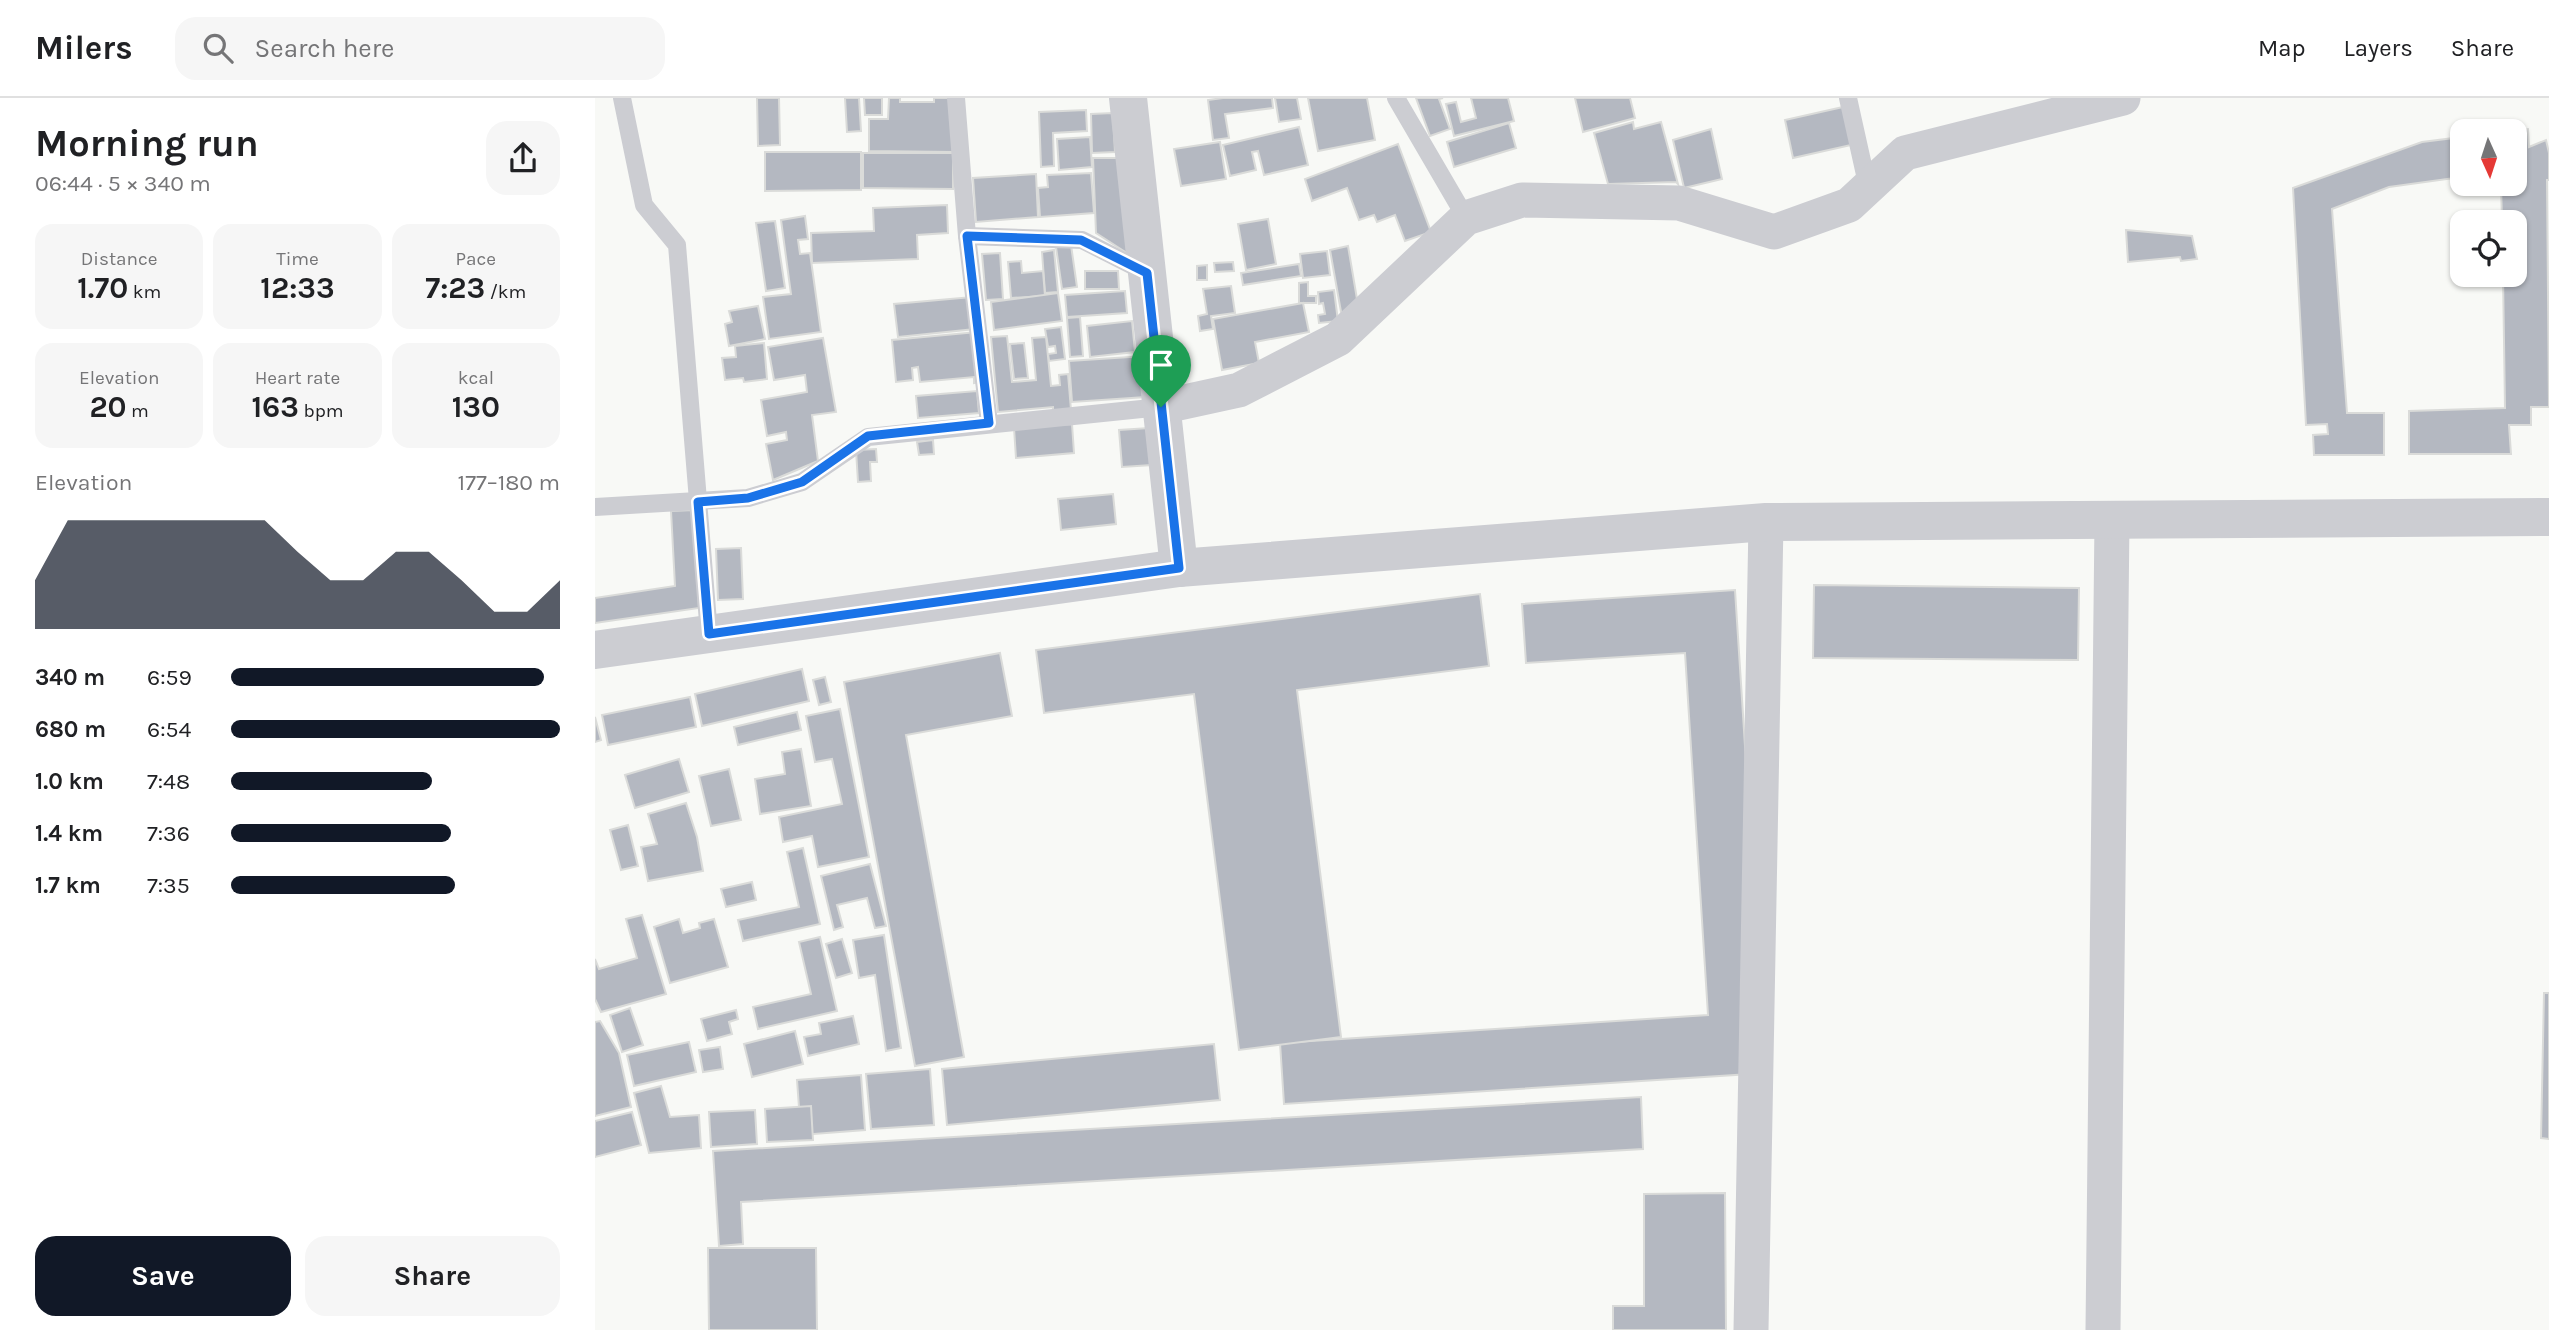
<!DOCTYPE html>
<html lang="en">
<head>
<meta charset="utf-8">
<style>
	body { margin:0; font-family:Karla,sans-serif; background:#f6f6f6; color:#202124; height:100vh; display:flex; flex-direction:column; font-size:26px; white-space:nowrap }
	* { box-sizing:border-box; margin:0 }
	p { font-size:23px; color:#757577 }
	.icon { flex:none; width:38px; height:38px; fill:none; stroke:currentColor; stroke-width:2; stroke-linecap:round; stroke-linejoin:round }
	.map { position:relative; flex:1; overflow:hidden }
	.panel { display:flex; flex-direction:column; background:#fff; width:595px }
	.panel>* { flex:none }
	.needle { width:46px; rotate:177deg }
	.tools { position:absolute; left:1855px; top:21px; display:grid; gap:14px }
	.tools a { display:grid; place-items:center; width:77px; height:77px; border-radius:14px; background:#fff; box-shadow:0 2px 5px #0004; font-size:35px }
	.pin { position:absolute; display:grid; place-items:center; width:60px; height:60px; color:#fff; margin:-72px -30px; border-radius:50% 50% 50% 0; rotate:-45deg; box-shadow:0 0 7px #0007 }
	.pin .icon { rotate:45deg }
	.round { display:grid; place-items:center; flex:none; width:74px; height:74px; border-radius:21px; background:#f6f6f6 }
	.headline { display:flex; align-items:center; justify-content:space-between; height:119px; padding:0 35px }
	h1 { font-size:38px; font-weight:700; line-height:52px }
	.stats { display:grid; grid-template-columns:repeat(3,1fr); gap:10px; height:119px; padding:7px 35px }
	.stats div { display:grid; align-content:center; border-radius:18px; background:#f6f6f6; text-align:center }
	.stats b { font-size:30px; font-weight:700 }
	.stats small { font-size:19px; font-weight:400 }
	.stats p { font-size:19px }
	.chart { height:196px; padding:14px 35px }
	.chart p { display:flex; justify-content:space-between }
	.chart svg { width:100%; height:126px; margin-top:7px; fill:#111827; opacity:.7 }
	.primary-button { display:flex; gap:14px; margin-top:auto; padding:14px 35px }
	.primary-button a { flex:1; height:80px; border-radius:21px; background:#111827; color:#fff; font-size:28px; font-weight:700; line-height:80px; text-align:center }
	.primary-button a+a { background:#f6f6f6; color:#202124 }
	ul { padding:0 35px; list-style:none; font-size:23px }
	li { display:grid; grid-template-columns:112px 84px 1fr; align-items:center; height:52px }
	li i { height:18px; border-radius:9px; background:#111827 }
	header { display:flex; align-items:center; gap:42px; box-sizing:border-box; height:98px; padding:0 35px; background:#fff; border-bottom:2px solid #e0e0e0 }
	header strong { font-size:33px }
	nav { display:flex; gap:38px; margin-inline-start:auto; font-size:24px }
	.search { width:490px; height:63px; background:#f6f6f6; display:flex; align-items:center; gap:18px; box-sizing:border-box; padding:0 24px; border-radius:21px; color:#757577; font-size:26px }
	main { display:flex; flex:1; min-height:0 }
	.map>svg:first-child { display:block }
</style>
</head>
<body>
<header>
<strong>Milers</strong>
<div class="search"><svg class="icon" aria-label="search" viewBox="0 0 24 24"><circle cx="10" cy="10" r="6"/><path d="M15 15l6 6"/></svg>Search here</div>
<nav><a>Map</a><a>Layers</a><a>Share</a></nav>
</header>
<main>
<section class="panel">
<div class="headline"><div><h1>Morning run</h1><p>06:44 · 5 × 340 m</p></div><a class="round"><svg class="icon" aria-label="share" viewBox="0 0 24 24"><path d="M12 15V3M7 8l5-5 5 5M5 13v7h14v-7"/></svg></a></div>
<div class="stats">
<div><p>Distance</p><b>1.70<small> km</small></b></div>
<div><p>Time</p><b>12:33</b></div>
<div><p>Pace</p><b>7:23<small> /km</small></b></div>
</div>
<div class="stats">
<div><p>Elevation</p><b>20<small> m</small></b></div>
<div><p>Heart rate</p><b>163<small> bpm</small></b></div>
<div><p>kcal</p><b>130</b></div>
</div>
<div class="chart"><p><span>Elevation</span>177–180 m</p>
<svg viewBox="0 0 160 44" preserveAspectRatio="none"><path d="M0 44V27L10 6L20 6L30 6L40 6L50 6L60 6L70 6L80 17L90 27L100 27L110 17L120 17L130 27L140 38L150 38L160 27V44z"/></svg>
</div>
<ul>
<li><b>340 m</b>6:59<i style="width:95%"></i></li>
<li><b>680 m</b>6:54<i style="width:100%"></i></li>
<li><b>1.0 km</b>7:48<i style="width:61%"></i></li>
<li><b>1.4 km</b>7:36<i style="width:67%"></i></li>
<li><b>1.7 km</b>7:35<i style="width:68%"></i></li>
</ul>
<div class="primary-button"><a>Save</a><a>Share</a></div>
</section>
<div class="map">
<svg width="1954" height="1232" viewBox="0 0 1954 1232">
	<rect width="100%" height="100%" fill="#f8f9f6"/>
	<g fill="#b4b8c1" stroke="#dadbd9" stroke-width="2">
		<polygon points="162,0 184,0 185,47 163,48"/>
		<polygon points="250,0 264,0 266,33 252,34"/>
		<polygon points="269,0 287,0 287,17 270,17"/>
		<polygon points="294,0 305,0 305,4 339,4 339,0 359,0 358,54 274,53 274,21 293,21"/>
		<polygon points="628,0 677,0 678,10 630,16 634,40 618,42 613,2"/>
		<polygon points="680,0 702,0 706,21 684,24"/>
		<polygon points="713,0 772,0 780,42 723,53"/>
		<polygon points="821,0 848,0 844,1 855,31 835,38"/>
		<polygon points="876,0 913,0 919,23 859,38 851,6 861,4 866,24 881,20"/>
		<polygon points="980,0 1035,0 1040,20 988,34"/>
		<polygon points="1248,9 1256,47 1198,60 1190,22"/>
		<polygon points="491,12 492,33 458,35 459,68 446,69 444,14"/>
		<polygon points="518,15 520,54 497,55 496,16"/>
		<polygon points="1038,24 1039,31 1066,24 1083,86 1081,84 1013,86 999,35"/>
		<polygon points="914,25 921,50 859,69 852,44"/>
		<polygon points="704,29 713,67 669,77 663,53 657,54 661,72 635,78 628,47"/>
		<polygon points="1116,31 1127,81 1089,90 1078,42"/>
		<polygon points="1933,31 1934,49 1951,42 1954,55 1954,82 1952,82 1954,309 1936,309 1936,327 1914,327 1916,356 1814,356 1814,313 1910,310 1908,177 1920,177 1920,124 1907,124 1906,86 1920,86 1920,33 1916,33"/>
		<polygon points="495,39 497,69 464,72 462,41"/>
		<polygon points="1867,39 1867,79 1794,89 1737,111 1752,315 1789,315 1789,357 1719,357 1718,337 1733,336 1732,326 1711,327 1698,90 1827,44"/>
		<polygon points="625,44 631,81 586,88 579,51"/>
		<polygon points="803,46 836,134 810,143 800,117 782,124 779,117 764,122 752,90 717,103 710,81"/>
		<polygon points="170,54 266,54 266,92 170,93"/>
		<polygon points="268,55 358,55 358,91 268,90"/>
		<polygon points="498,60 532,60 535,157 501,135"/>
		<polygon points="496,75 499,115 445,119 443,90 453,89 452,77"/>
		<polygon points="441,76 443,119 381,124 378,80"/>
		<polygon points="352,107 353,135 322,137 323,161 217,165 216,135 279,133 278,110"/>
		<polygon points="210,118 213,141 203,142 205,156 215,155 226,234 174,241 168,199 196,196 186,122"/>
		<polygon points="673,121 681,166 651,172 643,126"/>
		<polygon points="180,123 190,190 171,193 161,125"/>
		<polygon points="1531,132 1597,138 1602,161 1586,163 1585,159 1533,164"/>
		<polygon points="476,147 482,189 467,191 461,149"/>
		<polygon points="753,148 763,207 748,225 735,152"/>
		<polygon points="459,152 463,194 450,195 447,154"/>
		<polygon points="732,153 735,177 708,180 705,156"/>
		<polygon points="405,155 408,201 391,202 387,156"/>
		<polygon points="426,163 427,175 448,173 450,198 416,200 413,164"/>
		<polygon points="638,164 639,173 620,174 619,165"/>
		<polygon points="704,166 706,178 648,187 646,175"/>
		<polygon points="612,167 612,182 602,182 602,168"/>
		<polygon points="490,173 523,173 524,191 490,191"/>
		<polygon points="713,184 713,198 721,198 721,205 704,205 704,185"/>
		<polygon points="636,188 640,215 616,218 618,231 605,233 603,218 612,216 608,191"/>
		<polygon points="739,192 743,223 724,225 723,217 730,216 728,205 724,206 723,194"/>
		<polygon points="530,193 532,215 472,219 470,197"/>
		<polygon points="463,195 467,223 399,232 396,204"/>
		<polygon points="377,199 380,231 303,239 299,206"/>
		<polygon points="708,205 714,234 660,244 664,265 627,272 618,221"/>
		<polygon points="163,208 170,241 134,248 130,226 137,224 134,213"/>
		<polygon points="485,219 488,258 475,259 472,220"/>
		<polygon points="537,223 540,254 495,259 492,228"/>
		<polygon points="466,229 470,261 454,263 453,256 461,255 460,248 453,249 450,231"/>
		<polygon points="382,234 387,284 379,285 379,279 325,284 323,269 317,270 318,282 301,284 297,242"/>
		<polygon points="412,238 417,284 441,282 437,240 451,239 456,288 465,287 464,277 473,276 476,312 458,314 458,309 403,314 396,239"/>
		<polygon points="228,240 241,314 217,317 223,363 178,382 171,346 192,342 191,334 172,338 166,302 212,294 210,277 179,282 173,249"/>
		<polygon points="169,245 172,281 149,284 148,280 130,282 127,260 141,259 140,248"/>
		<polygon points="429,245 433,280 419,281 415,246"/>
		<polygon points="550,258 550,270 539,270 540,276 549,275 551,299 477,304 474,263"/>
		<polygon points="382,293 384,315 323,320 321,298"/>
		<polygon points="477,326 479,355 421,360 419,330"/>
		<polygon points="554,330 557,367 527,369 524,332"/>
		<polygon points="338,342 339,356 324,357 322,344"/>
		<polygon points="281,351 282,364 275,364 276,383 263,384 261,352"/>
		<polygon points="518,396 521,426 466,432 463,401"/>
		<polygon points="99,412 104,510 0,525 0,500 80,488 76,413"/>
		<polygon points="146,450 148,501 123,502 121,451"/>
		<polygon points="1219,487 1484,490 1483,562 1218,560"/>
		<polygon points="1140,492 1171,975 689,1006 685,945 1113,917 1090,555 931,565 927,506"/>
		<polygon points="885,496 894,568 702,592 746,939 644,952 599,596 449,615 441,552"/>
		<polygon points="405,555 417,618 311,637 369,959 320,968 249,584"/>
		<polygon points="207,571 214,603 107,628 100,596"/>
		<polygon points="230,579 236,604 224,607 218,582"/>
		<polygon points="95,599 101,629 13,647 7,617"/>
		<polygon points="245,611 274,759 223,769 217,738 188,744 184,719 247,706 237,661 220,664 211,618"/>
		<polygon points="202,614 206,632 143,647 139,629"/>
		<polygon points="0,619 6,642 0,644"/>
		<polygon points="206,651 216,708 165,716 160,681 190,676 187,654"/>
		<polygon points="84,661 94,694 40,710 30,677"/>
		<polygon points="134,671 146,722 116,728 104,678"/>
		<polygon points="91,705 102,739 108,773 53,783 46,749 62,746 53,716"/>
		<polygon points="33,727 43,768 26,772 15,732"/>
		<polygon points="208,750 225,826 148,843 143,822 204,809 192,754"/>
		<polygon points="275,766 291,828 280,830 272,800 242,807 248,829 239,832 226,778"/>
		<polygon points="157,784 161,802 131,809 126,791"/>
		<polygon points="47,817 71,896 6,914 0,901 0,861 4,871 42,860 31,821"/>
		<polygon points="84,821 88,835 105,830 104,825 119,821 133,869 75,885 59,829"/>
		<polygon points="289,837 306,950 291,953 280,877 264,880 258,842"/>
		<polygon points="225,839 242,913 163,931 158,909 216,896 204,844"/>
		<polygon points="247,841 257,875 241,880 231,846"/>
		<polygon points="1949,895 1954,895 1954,1041 1946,1040"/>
		<polygon points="35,910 48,947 27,954 15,917"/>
		<polygon points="141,912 143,921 134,924 137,936 112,943 106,921"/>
		<polygon points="258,918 264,946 213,958 209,939 226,936 224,925"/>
		<polygon points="5,923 24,955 36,1009 0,1018 0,924"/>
		<polygon points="200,933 208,966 157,979 149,946"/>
		<polygon points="94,944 101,974 39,988 32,957"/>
		<polygon points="619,946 625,1002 352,1027 347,971"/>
		<polygon points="125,949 128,971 108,974 104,952"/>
		<polygon points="335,971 339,1027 276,1031 271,976"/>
		<polygon points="266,977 270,1032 206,1037 202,982"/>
		<polygon points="66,988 75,1019 104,1017 106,1050 54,1055 39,995"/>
		<polygon points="1046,999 1048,1051 146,1104 148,1146 124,1148 118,1053"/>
		<polygon points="216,1008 218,1042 172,1044 170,1011"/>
		<polygon points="160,1012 162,1046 116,1049 114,1014"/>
		<polygon points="37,1014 46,1047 0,1059 0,1023"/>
		<polygon points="1130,1095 1131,1232 1018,1232 1018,1208 1049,1208 1049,1096"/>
		<polygon points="113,1150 221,1150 222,1232 114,1232"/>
	</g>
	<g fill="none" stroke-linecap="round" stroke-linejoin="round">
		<g stroke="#cccdd2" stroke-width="18">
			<polyline points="27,0 49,107 82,147 114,536"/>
			<polyline points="361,0 372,138 394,325"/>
			<polyline points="801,0 871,120"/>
			<polyline points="1253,0 1273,90"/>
			<polyline points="372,138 487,142 552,175"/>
			<polyline points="0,409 153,400 207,384 273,339 566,309"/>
		</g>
		<g stroke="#cccdd2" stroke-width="35">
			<polyline points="566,309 644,292 743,241 871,120 927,102 1084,105 1179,134 1254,107 1310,55 1528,0"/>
			<polyline points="1156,1232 1171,424"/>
			<polyline points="1508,1232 1517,422"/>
		</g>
		<g stroke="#cccdd2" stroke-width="38">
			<polyline points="533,0 584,470"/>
			<polyline points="0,552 584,470 1171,424 1954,419"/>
		</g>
	</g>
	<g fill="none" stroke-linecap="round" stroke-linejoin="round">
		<g stroke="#fff" stroke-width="14">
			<polygon id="route" points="372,138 486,142 552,175 584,470 114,536 103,404 153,400 207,384 273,338 394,325"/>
		</g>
		<use href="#route" stroke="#1a73e8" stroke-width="9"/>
	</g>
</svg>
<div class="tools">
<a><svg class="needle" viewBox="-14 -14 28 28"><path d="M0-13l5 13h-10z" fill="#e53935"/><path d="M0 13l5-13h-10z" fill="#757577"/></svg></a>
<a><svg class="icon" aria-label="locate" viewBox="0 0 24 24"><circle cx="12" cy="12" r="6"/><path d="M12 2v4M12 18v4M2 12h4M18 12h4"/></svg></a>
</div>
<div class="pin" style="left:566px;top:309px;background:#1e9e55"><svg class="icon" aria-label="arrive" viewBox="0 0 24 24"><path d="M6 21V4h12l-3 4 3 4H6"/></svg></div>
</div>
</main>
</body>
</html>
